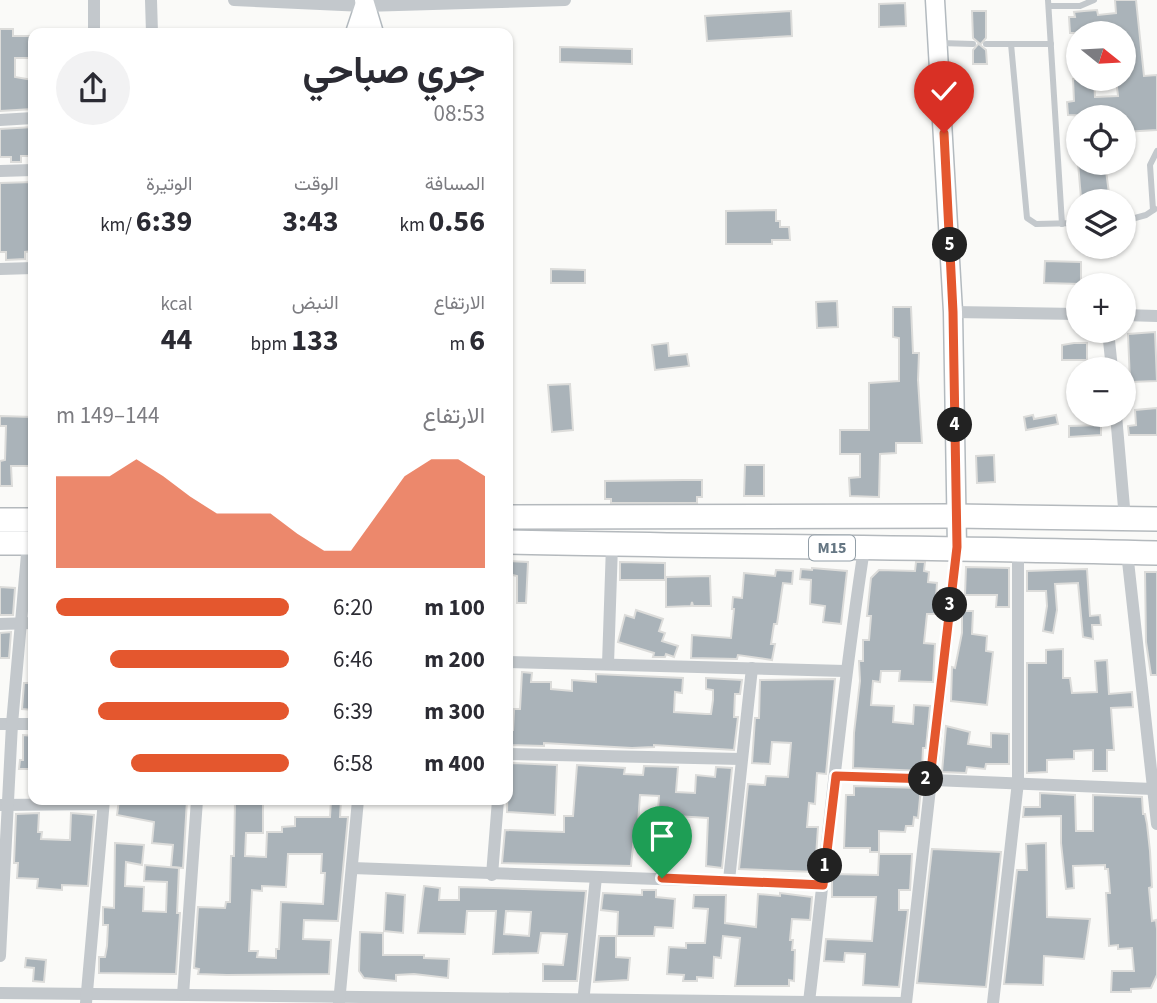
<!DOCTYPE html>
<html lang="ar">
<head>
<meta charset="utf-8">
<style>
	body { margin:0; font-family:"Source Sans 3",Vazirmatn,sans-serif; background:#f2f2f3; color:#2b2b33; direction:rtl; height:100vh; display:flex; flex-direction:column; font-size:26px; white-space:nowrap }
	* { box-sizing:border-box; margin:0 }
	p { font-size:23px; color:#7c7c81 }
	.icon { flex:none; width:38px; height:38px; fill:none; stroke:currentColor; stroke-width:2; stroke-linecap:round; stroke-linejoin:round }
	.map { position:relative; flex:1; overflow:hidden; direction:ltr }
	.sheet { position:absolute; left:28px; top:28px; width:485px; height:777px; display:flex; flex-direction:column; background:#fff; border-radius:14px; box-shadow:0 2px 5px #0004; direction:rtl }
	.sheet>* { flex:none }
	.needle { width:46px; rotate:108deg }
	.controls { position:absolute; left:1066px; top:21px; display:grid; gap:14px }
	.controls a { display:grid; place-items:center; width:70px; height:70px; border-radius:50%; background:#fff; box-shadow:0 2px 5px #0004; font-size:35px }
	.pin { position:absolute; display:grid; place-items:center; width:60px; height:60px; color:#fff; margin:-72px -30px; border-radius:50% 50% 50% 0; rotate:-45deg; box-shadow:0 0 7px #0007 }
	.pin .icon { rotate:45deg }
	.km { position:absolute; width:35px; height:35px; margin:-18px; border-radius:50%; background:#222; color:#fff; font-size:19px; line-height:35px; text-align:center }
	.round { display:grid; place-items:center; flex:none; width:74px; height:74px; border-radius:37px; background:#f2f2f3 }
	.summary { display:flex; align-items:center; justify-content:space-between; height:119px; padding:0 28px }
	h1 { font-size:38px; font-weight:700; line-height:52px }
	.figures { display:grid; grid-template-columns:repeat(3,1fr); gap:10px; height:119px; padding:7px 28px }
	.figures div { display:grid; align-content:center }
	.figures b { font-size:30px; font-weight:700 }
	.figures small { font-size:19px; font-weight:400 }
	.figures p { font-size:19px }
	.chart { height:196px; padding:14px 28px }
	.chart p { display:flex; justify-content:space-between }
	.chart svg { width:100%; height:126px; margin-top:7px; fill:#e4572e; opacity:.7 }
	ul { padding:0 28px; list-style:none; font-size:23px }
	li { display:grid; grid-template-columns:112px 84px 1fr; align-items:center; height:52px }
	li i { height:18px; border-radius:9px; background:#e4572e }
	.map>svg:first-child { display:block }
</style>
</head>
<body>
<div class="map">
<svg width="1157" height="1003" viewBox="0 0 1157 1003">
	<rect width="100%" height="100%" fill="#fafaf8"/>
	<g fill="#aab3b9" stroke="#dcdcda" stroke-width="2" fill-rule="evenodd">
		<polygon points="1115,0 1136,0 1144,76 1157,75 1157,130 1124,132 1124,117 1068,115 1067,102 1074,101 1073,79 1094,79 1095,97 1118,96 1116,79 1124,79 1124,33 1070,33 1069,17 1075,17 1074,12 1084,11 1097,10 1098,15 1116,13"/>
		<polygon points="905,3 906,26 879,27 879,4"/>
		<polygon points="791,11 792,36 707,41 705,16"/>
		<polygon points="972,11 986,11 986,38 980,45 986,50 987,64 973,64 973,50 979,43 973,38"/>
		<polygon points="0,29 13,29 13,36 31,36 30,58 15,58 15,77 33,80 33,109 0,111"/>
		<polygon points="560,47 632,49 632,64 560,62"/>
		<polygon points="33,127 33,156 21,156 21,162 11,162 11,157 0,157 0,129"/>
		<polygon points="1078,163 1105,163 1110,201 1081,198"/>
		<polygon points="33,182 33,251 25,252 25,259 6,260 6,252 0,252 0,183"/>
		<polygon points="776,210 776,221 780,221 780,227 789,227 790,240 772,240 772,244 726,244 726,211"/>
		<polygon points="1045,261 1081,262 1081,284 1044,283"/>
		<polygon points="551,269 585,270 585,283 551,283"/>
		<polygon points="837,301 838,327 817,328 816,302"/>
		<polygon points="893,307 911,307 913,353 919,353 918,380 922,443 896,443 896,453 880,454 879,497 850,496 849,478 860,477 860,454 840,454 840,430 869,430 869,383 899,381 899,338 893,337"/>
		<polygon points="1155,332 1157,381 1130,382 1128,334"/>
		<polygon points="668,343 669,356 687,354 689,366 655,370 652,345"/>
		<polygon points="1074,343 1087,343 1087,360 1062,360 1062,345"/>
		<polygon points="570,384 573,430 552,432 548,385"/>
		<polygon points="1157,408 1157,435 1129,435 1128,426 1136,425 1135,410"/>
		<polygon points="1033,415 1034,419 1056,415 1058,424 1026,430 1024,417"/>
		<polygon points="0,416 33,417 33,466 11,466 12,486 0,486 0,461 5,460 6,426 0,426"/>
		<polygon points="1101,425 1101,435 1069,437 1069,426"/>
		<polygon points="994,455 995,482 977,483 976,456"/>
		<polygon points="745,465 764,465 764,496 744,496"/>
		<polygon points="684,480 702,480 702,497 697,497 697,503 611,503 611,499 605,499 605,481"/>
		<polygon points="508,561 528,562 526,603 517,603 517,576 508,574"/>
		<polygon points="620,562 665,563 665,580 620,580"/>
		<polygon points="916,562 925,562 924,571 929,572 928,582 937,583 935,614 927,614 924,643 935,644 933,682 899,681 900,671 881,671 880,682 873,681 871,705 894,706 893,722 913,724 914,705 930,706 926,748 923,748 922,771 853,768 854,733 860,681 859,661 863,661 863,640 869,640 871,616 867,616 871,578 879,570 915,571"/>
		<polygon points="966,567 1009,568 1009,607 996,607 997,595 965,595"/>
		<polygon points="812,568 847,571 841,624 823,622 825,606 810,604 811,580 800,579 801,569 812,570"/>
		<polygon points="1087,569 1090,616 1100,615 1101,625 1092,625 1093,639 1083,637 1078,583 1055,584 1057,610 1053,633 1043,631 1047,606 1046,591 1027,591 1027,571"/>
		<polygon points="776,570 793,571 792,584 783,583 777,624 774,624 771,644 775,644 772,660 738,655 737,659 691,658 692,635 731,638 734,609 732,609 733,597 742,598 744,573 775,576"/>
		<polygon points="1145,572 1157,572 1157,675 1151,675 1146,642"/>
		<polygon points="710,576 711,606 693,606 692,602 691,606 666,607 666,577"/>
		<polygon points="0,587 15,588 13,615 0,615"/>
		<polygon points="636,610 663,619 659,631 665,633 662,641 678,646 674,657 666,654 665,657 653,657 654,653 618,642 625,615 634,618"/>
		<polygon points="962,611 973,611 972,634 987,636 986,651 993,652 987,705 951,701 952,667 955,668 962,633"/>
		<polygon points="11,632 9,658 0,658 0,633"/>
		<polygon points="1063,649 1063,678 1070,678 1072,693 1097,692 1095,661 1107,660 1109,694 1132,692 1133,707 1111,708 1114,750 1107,750 1107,771 1093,771 1093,750 1074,751 1074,759 1047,760 1047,772 1027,773 1027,663 1046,663 1046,650"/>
		<polygon points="522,672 532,673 531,682 551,682 551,689 572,691 572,680 596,682 596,674 683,678 682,693 675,692 674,712 706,714 711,714 713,700 713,690 706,689 706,678 742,680 740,694 735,694 734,717 738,717 734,750 654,745 654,747 632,748 544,743 544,746 508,745 509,730 513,730 514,709 520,709"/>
		<polygon points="835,679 826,774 817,773 815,804 809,803 807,827 818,827 815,872 739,869 748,784 765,785 766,776 788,777 791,743 772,742 770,764 752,763 755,718 759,718 760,680"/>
		<polygon points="24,683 33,683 33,710 22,709"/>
		<polygon points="946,726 970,732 968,744 991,747 991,733 1009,734 1009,764 986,764 985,769 967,767 966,773 942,772"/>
		<polygon points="23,735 33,736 33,769 19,769 20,760 23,760"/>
		<polygon points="513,763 557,765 555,815 507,812 508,764"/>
		<path d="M577,765l48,3 -1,6 19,1 1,-9 34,1 -2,25 19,1 1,-18 19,2 1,-10 16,1 -10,100 -16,-2 2,-48 -32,-2 -4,49 -18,-2 2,-26 -20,-1 -2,1 -3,29 -129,-3 3,-33 59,2v-16h9zM640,795l19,1 -2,29 -19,-1z"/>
		<polygon points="854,786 921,788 918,818 914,817 913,826 906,826 905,832 879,831 879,852 870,852 870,848 844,848 846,795 854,795"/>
		<polygon points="1040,793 1075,795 1076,831 1093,831 1093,795 1142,797 1143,814 1145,814 1147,824 1150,851 1152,887 1149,888 1152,921 1156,920 1157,929 1157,975 1151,988 1131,989 1131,992 1111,992 1112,971 1134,971 1132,948 1118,949 1118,945 1109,946 1106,893 1110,893 1108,869 1105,869 1105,865 1073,866 1074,888 1066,889 1061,843 1061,816 1023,817 1024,807 1040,807"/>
		<polygon points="119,800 187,800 183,868 171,867 173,845 152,843 154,822 117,815"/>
		<path d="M235,800h28v33h-17l-1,23 21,1 1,-25h15v-5l13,-1v-9h35l1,-17h10l-1,17h8l-10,104 -34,-1 -1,19 28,1 -2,34 -102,1 -29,-1 1,-5 -5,-1 4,-61 27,1 1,-6h4l1,-46h3zM288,854h34l-1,19h4l-2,31 -42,-2 -2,47h-3v9l-19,-1 1,-6h-9l3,-61 10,1v-5l24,1z"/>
		<polygon points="39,813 38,832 42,832 41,839 66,840 70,840 71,813 94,815 88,886 62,885 62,890 37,888 38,879 17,878 18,863 14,863 16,814"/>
		<polygon points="115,843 144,845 142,865 126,862 125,886 144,887 143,911 166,912 167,882 144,881 145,865 179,868 177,913 180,913 176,974 99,973 99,957 105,957 107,946 108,925 103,925 103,907 114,908"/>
		<polygon points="1046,843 1047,917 1090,919 1084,959 1044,956 1043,985 1004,984 1017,870 1027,870 1026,844"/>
		<polygon points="932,849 1001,852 986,987 917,983"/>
		<polygon points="879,854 912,854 910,890 899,890 899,910 908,910 899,987 863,985 865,954 845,953 844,962 824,961 826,939 872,941 876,897 832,897 832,874 878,875"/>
		<path d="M424,886l16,2 -1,12h20v-13l127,4 -9,90h-34v-17l20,1 4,-31 -26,-1 -3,20 -45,1 3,-43h-29l-2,23 -47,-1zM506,911l25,1 -2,24 -25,-2z"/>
		<polygon points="642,890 656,890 656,897 675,899 673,928 655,927 654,936 617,936 618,912 601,910 603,893 642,895"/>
		<polygon points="386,893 405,895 403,933 384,931"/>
		<polygon points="780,893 812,897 810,920 792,919 790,940 793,940 792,950 795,950 794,981 789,980 789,986 735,986 740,938 723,936 721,958 714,957 713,978 697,977 697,981 683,981 684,975 667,974 669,947 686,948 686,943 705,943 708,909 693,908 694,895 726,895 725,923 756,927 758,894 780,896"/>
		<polygon points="360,932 383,933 383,955 424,955 424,958 449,959 448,978 414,974 396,975 396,981 364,978 359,971"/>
		<polygon points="599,936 616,936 616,957 630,958 628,980 594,982"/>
		<polygon points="26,958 46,960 44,982 33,981 34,968 25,967"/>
	</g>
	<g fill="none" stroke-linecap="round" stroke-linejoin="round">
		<g stroke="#b3babf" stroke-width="21">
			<g id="secondary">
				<polyline points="364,0 374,33"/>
				<polyline points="935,0 953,312 957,547"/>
				<polyline points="355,33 364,6"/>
			</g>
		</g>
		<g stroke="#b4b9bd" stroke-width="26">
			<g id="highway">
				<polyline points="508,517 956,516 1157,519"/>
				<polyline points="0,520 33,520"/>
				<path d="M508,542c216,5 433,5 649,11"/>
				<polyline points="0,543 33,543"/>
			</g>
		</g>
		<g stroke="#c3c8cc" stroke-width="6">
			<polyline points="1048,0 1062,224"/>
			<polyline points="1049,6 1080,6 1094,0"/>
			<polyline points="940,43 973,44"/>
			<polyline points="986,44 1051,44"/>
			<polyline points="1011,44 1027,218 1036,224 1078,223"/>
			<polyline points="1153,210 1150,165 1157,151"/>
			<polyline points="1124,221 1146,215 1155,209"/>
		</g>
		<g stroke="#c3c8cc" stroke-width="12">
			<polyline points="94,0 94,33"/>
			<polyline points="151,0 152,33"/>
			<polyline points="234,0 364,6 565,0"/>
			<polyline points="0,120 33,118"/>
			<polyline points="0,171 33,170"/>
			<polyline points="0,269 33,268"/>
			<polyline points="953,312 1078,314"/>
			<polyline points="1124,315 1157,316"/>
			<polyline points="1108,331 1112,369"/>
			<polyline points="1116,415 1125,519"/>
			<polyline points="1127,552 1157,824"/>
			<polyline points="0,624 33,623"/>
			<polyline points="508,662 845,671"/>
			<polyline points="608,664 612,545"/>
			<polyline points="0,724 33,724"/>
			<polyline points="508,754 741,759"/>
			<polyline points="836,776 1153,789"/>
			<polyline points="0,805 103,804"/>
			<polyline points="352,868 823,885"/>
			<polyline points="492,875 498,800"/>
			<polyline points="729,880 752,668"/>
			<polyline points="0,956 12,724 28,543"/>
			<polyline points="0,993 904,1003"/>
			<polyline points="183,995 197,800"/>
			<path d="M809,1002c18,-151 32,-303 55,-453"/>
			<polyline points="86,1003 104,800"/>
			<polyline points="339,1003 358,800"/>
			<polyline points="583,1003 596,877"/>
			<polyline points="906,1003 957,547"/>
			<polyline points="993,1003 1018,782 1018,549"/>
		</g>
		<use href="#secondary" stroke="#fff" stroke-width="18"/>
		<use href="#highway" stroke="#fff" stroke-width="23"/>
	</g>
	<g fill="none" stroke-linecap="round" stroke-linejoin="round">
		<g stroke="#fff" stroke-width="14">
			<polyline id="route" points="662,878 823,885 836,776 930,779 957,547 953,312 944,133"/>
		</g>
		<use href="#route" stroke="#e4572e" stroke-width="9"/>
	</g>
	<g text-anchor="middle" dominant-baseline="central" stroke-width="7" stroke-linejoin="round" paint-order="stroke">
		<rect fill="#fff" stroke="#939fa8" stroke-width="2" x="809" y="535.5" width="46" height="25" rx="5"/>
		<g font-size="16" font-weight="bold" fill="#657683">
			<text x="832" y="548">M15</text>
		</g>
	</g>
</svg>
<div class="controls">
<a><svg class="needle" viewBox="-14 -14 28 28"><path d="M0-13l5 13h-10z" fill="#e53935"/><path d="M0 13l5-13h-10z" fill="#7c7c81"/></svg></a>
<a><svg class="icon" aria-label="locate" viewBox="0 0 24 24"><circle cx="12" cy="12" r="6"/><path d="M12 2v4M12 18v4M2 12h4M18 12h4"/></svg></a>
<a><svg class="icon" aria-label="layers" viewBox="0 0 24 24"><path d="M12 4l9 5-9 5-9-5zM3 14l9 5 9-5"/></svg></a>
<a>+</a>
<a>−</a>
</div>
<div class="pin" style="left:662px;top:878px;background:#1e9e55"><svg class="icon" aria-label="arrive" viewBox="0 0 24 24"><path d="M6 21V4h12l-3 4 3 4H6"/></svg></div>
<div class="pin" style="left:944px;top:133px;background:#d93025"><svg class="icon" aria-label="check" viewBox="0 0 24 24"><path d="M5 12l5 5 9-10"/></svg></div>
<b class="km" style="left:825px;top:866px">1</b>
<b class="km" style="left:926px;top:779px">2</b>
<b class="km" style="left:950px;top:605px">3</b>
<b class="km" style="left:955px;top:425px">4</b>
<b class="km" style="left:950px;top:245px">5</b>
<section class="sheet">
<div class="summary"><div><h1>جري صباحي</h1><p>08:53</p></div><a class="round"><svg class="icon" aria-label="share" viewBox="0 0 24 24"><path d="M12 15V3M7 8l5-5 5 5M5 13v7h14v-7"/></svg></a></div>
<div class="figures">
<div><p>المسافة</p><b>0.56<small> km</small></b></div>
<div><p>الوقت</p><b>3:43</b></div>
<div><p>الوتيرة</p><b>6:39<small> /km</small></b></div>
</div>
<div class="figures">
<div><p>الارتفاع</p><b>6<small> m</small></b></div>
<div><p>النبض</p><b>133<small> bpm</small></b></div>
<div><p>kcal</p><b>44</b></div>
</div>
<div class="chart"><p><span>الارتفاع</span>144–149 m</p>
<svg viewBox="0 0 160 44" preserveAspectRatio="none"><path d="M0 44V12L10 12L20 12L30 6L40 12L50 19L60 25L70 25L80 25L90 32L100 38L110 38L120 25L130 12L140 6L150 6L160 12V44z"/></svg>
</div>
<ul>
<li><b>100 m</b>6:20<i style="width:100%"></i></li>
<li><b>200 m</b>6:46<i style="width:77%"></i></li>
<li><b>300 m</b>6:39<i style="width:82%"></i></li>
<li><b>400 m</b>6:58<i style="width:68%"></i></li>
</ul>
</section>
</div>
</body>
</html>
